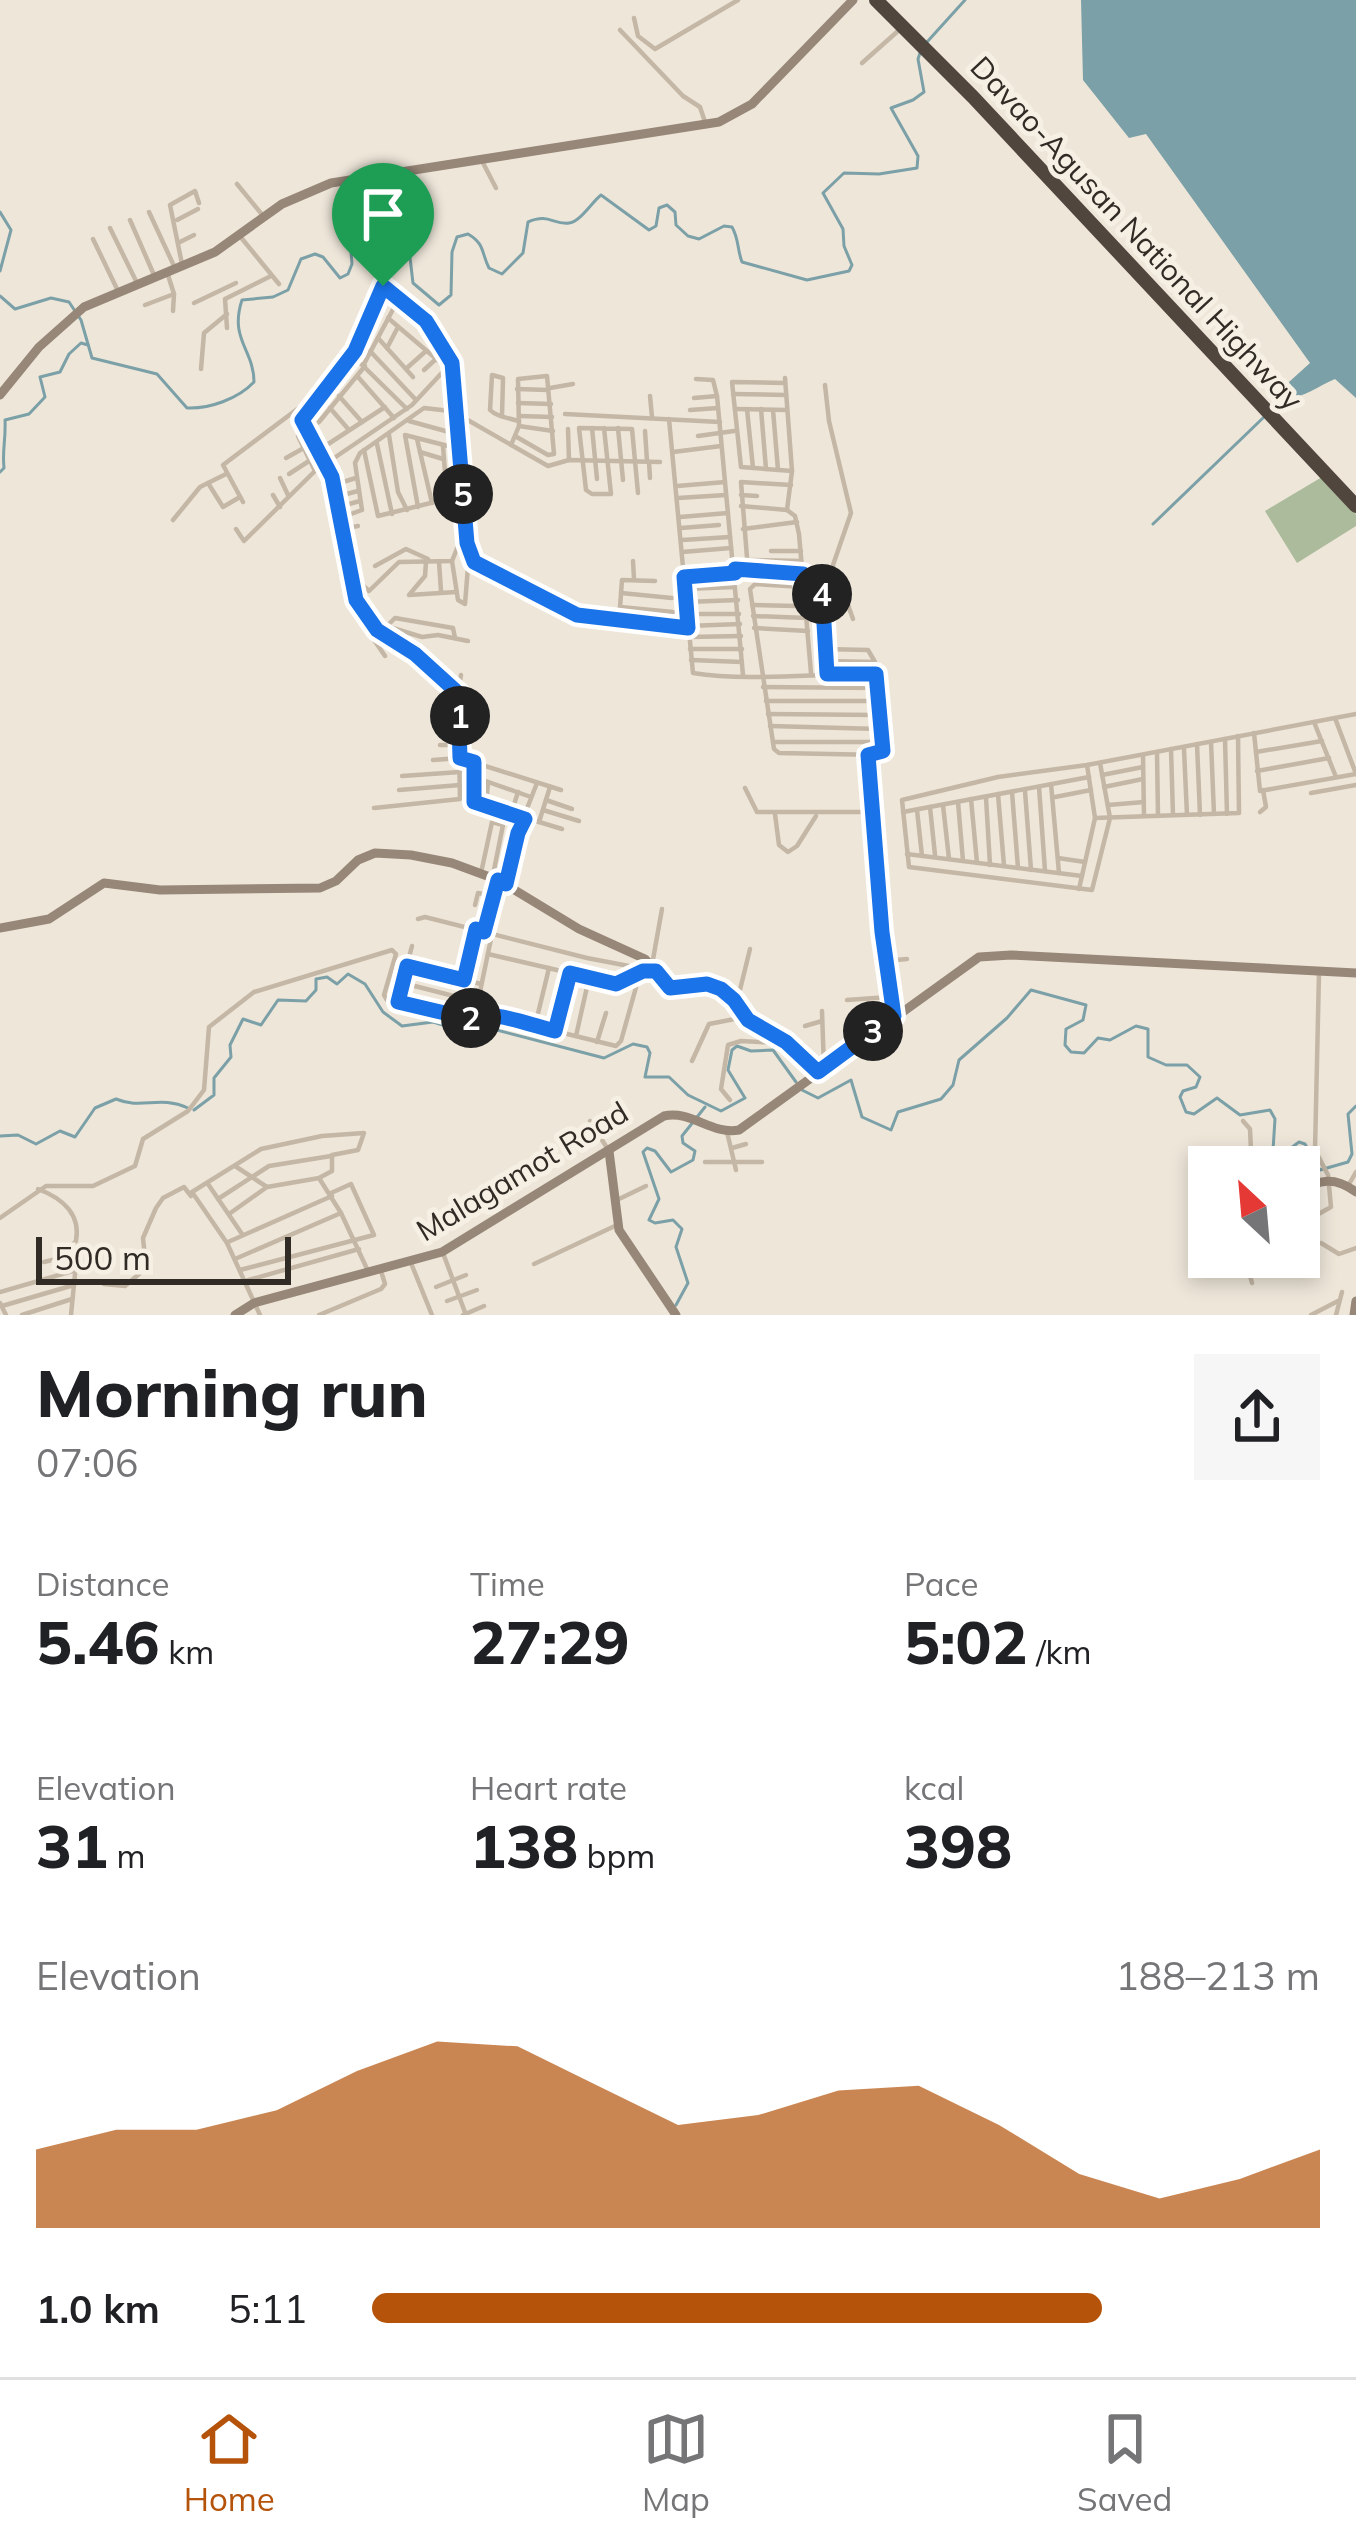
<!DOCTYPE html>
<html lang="en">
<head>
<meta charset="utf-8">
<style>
	body { margin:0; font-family:Mulish,sans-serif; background:#f6f6f6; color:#202124; height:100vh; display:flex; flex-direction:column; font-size:45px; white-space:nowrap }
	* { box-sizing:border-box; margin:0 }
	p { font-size:39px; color:#757577 }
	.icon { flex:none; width:66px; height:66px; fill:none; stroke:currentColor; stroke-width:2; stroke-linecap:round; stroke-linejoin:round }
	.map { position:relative; height:1315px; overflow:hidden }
	.panel { display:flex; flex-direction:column; background:#fff; flex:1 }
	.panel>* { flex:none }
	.needle { width:78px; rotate:334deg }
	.tools { position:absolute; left:1188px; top:1146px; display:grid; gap:24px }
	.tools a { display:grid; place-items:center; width:132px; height:132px; border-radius:0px; background:#fff; box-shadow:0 6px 18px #0003; font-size:60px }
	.scale { position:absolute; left:36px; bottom:30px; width:255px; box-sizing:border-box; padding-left:12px; border:6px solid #312b26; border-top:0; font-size:33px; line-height:42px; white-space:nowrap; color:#312b26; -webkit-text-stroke:9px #f6f0e4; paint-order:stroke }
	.pin { position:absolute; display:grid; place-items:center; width:102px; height:102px; color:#fff; margin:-123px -51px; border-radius:50% 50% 50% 0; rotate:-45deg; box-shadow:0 0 12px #0007 }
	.pin .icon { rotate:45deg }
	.km { position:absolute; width:60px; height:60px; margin:-30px; border-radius:50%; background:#222; color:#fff; font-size:33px; line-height:60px; text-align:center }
	.round { display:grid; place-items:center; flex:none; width:126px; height:126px; border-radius:0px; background:#f6f6f6 }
	.summary { display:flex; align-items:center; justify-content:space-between; height:204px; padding:0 36px }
	h1 { font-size:66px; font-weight:800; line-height:90px }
	.stats { display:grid; grid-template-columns:repeat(3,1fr); gap:18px; height:204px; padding:12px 36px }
	.stats div { display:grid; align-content:center }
	.stats b { font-size:60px; font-weight:800 }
	.stats small { font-size:33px; font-weight:400 }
	.stats p { font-size:33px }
	.chart { height:336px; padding:24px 36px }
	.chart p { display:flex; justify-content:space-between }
	.chart svg { width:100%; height:216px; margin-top:12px; fill:#b45309; opacity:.7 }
	ul { padding:0 36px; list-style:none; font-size:39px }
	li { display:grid; grid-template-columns:192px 144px 1fr; align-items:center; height:90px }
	li i { height:30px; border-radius:15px; background:#b45309 }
	.menu { display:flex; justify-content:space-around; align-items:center; height:168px; border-top:3px solid #e0e0e0; background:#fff; font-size:33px; color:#757577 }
	.menu a { display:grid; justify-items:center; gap:6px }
	.menu .current { color:#b45309 }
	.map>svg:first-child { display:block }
</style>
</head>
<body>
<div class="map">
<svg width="1356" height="1315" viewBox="0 0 1356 1315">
	<rect width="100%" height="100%" fill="#eee6d9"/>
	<polygon fill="#acbb9b" points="1322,477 1356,514 1356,526 1297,563 1265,511"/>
	<path fill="#7ba0a7" d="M1081,0h275v398l-21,-19c-17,7 -32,20 -50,19l6,-9 -2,-7 21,-19 -164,-229 -17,4 -46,-58z"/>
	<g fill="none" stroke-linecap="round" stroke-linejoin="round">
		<g stroke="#7ba0a7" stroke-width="3">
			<polyline points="927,42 965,0"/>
			<path d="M386,189l15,4 5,10 -17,18 -2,11 22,17 4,34 26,22 12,-10 1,-43 5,-15 11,-3c17,10 13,18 21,34l13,6 21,-21 5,-31c21,-9 25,3 41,1 11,-1 23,-21 32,-28l48,35 7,-4 3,-18 8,-3 8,7 1,13 12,11 11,3 25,-13 8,1c7,12 5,22 10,35l65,18 42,-9 3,-6 -8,-19 -1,-17 -20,-36 21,-20 35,1 38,-6 1,-12 -27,-48 22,-8 11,-8 -6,-33 3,-9"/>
			<polyline points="0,212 11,230 0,271"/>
			<path d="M0,296l15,13 36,-11 18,4 12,18 11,38 65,16 30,34c22,1 51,-9 67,-26 0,-32 -25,-43 -12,-82l31,-3 15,-7 13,-31 14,-5 8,3 17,21 8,-4 4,-10 -2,-24 23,-49 9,-2"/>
			<polyline points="1271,410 1285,398"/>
			<path d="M0,472l4,-4c-2,-18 2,-28 1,-48l24,-6 16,-17 -5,-20 20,-5 9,-18 12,-11 7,2"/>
			<polyline points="1153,524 1264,417"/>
			<polyline points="802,1090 818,1098 851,1080 862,1117 891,1130 898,1112 941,1099 953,1085 959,1060 1007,1018 1031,990 1086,1005 1083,1020 1066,1029 1065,1045 1071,1052 1084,1053 1098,1038 1110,1040 1136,1026 1148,1029 1148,1057 1166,1065 1187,1065 1200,1077 1196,1087 1183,1091 1180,1097 1186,1112 1194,1114 1217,1098 1240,1115 1270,1110 1275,1119 1273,1150 1279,1157 1299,1142 1305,1144 1320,1170 1348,1162 1352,1154 1348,1114 1356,1106"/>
			<polyline points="194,1110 214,1095 214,1078 231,1057 230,1045 243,1019 261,1025 278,1000 306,1001 316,990 316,979 327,977 337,984 348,974 365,984 383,1012 402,1026 433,1022 456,1029 485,1027 604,1058 633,1044 647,1047 650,1053 645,1077 669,1077 688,1095 721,1111 745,1098 728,1070 732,1050 737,1046 751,1051 773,1050 796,1082"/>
			<path d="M0,1136l18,-1 18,9 24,-13 15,6 20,-29 21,-9c26,11 43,-4 72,9"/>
			<polyline points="676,1305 688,1283 676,1247 682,1229 673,1220 655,1223 649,1220 659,1199 643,1152 647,1148 655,1151 671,1172 693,1160 695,1151 683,1143 682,1136 705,1107"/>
		</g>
		<g stroke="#c4b7a6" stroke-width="4.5">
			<polyline points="634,18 638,36 655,49 738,0"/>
			<polyline points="620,30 683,96 700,107 706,125"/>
			<polyline points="862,63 898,31"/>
			<polyline points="482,161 496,188"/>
			<polyline points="388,175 371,228 383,286 431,326 455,376 469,554 465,604 458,600 452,561"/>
			<polyline points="237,184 264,217"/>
			<polyline points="149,212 174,266"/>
			<polyline points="130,220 154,275"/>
			<polyline points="177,220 198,209"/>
			<polyline points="110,228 137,283"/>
			<polyline points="239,235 279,284"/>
			<polyline points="93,239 118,291"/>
			<polyline points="178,243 194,235"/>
			<polyline points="182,264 170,205 195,191 199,203"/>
			<polyline points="168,275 174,294 173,311"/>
			<polyline points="194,303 236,283"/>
			<polyline points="145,305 174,294"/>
			<polyline points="388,318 447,368"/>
			<polyline points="227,328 225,299 271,276"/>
			<polyline points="378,338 413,377"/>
			<polyline points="387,348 398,327"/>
			<polyline points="370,351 416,400"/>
			<polyline points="352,355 407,409"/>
			<polyline points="364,364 398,300"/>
			<polyline points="408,367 426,351"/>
			<polyline points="201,369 204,333 227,314"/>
			<polyline points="424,370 436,359"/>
			<polyline points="358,377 394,418"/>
			<polyline points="785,378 792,471 787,510"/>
			<polyline points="696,379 713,380 717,396 743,675"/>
			<polyline points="785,383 732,382 741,467 792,471"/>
			<polyline points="825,385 829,421 851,513 833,565 835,579 842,588 853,619"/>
			<polyline points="550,388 573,384"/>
			<polyline points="517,389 548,390"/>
			<polyline points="733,394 786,395"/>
			<polyline points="339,396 362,422"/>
			<polyline points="650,396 652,417"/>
			<polyline points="694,398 717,396"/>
			<polyline points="518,403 551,404"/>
			<polyline points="330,408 349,430"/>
			<polyline points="735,409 787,410"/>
			<polyline points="747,409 753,468"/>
			<polyline points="761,409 766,469"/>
			<polyline points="690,410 718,408"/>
			<polyline points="773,410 778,470"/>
			<polyline points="565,414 720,422"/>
			<polyline points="459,415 548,466 569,460 660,462"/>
			<path d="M502,416l1,-38 -11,-3 -2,35c7,7 19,8 29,11"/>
			<polyline points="519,416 552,417"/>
			<path d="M669,419l24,254c56,9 125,0 183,1l7,77 -3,4 -101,-2 -5,-4 -24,-160 5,-5 49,3"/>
			<polyline points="409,421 460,435"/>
			<polyline points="519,426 553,431"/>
			<polyline points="592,428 597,479"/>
			<polyline points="604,428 611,494 592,494 586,490 579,428 632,429 638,493"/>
			<polyline points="618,428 623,480"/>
			<polyline points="568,429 569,460"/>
			<polyline points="645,431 647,461"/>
			<polyline points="389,435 398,492 407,510"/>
			<polyline points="698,436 734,431"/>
			<polyline points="417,439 432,503"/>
			<polyline points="377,444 392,514"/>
			<polyline points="511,445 519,426 518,379 547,376 554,454 548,455 515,436"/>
			<polyline points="443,446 447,499"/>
			<polyline points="319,450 385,407"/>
			<polyline points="364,450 378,516 463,495"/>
			<polyline points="420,452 443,459"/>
			<polyline points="673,452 721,446"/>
			<polyline points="286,458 302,449"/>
			<polyline points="649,462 650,478"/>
			<polyline points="315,471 298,436 319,422 365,366"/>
			<polyline points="289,474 309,461"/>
			<polyline points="280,478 288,495"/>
			<polyline points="208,483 223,507 240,497"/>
			<polyline points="333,485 356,478"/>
			<polyline points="677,486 725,482"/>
			<polyline points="273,495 280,507"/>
			<polyline points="741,495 757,496"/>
			<polyline points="339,496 358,491"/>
			<polyline points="678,498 726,495"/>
			<polyline points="243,502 223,465 316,395"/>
			<polyline points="741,506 787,510"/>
			<polyline points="338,507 360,501"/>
			<polyline points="418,507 405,435 460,449"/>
			<polyline points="787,510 795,516 799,534 811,673"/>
			<polyline points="680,517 728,513"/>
			<polyline points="340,518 362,510 355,463 360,453 424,408 459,412"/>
			<polyline points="173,520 200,487 226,474"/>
			<polyline points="681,528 719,525"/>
			<polyline points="236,529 244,541 315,471 412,405 451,363"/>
			<polyline points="342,529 358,526"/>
			<polyline points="743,529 797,522"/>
			<polyline points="682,540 730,537"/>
			<polyline points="771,551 801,551"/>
			<polyline points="682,552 731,548"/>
			<polyline points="470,557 488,570 577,615 688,628"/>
			<polyline points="747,560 801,561"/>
			<polyline points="633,561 634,579"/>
			<polyline points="426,562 425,576 409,595 456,592"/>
			<polyline points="439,562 441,591"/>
			<polyline points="375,566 406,549 428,559"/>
			<polyline points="735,569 820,573"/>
			<polyline points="748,570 741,482 791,485"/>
			<polyline points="684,577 733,573"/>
			<polyline points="356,579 369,591 399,562 452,561 460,541 467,537"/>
			<polyline points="685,589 734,587"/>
			<polyline points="822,589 827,673"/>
			<polyline points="805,591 822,589 835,579"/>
			<polyline points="621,593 672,598"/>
			<polyline points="686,602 738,600"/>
			<polyline points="359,605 377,630 415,654 456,691"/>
			<polyline points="752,605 796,606"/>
			<polyline points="620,607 673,612"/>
			<polyline points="687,614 739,614"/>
			<polyline points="753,616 807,618"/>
			<polyline points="619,621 622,580 655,581"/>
			<polyline points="386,626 422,637 438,635 468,641"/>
			<polyline points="688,626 740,624"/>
			<polyline points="754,628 808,631"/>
			<polyline points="380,633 395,618 453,628 455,638"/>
			<polyline points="689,637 741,636"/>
			<polyline points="690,649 742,649"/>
			<polyline points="824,649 868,650 875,662 825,661"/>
			<polyline points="385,656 357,615 332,477 302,419 355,351 396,261"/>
			<polyline points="691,660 742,662"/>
			<polyline points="763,687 877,688"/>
			<polyline points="441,691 451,704 459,705"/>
			<polyline points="766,701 877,701"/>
			<polyline points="768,714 877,715"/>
			<polyline points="445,718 460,717"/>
			<polyline points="1335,718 1356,774"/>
			<polyline points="1314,722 1336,777"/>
			<polyline points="770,726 879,729"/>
			<polyline points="444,732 460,731"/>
			<polyline points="1254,733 1260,791 1356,774"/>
			<polyline points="1225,739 1227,814"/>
			<polyline points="773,742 881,742"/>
			<polyline points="1211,742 1214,814"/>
			<polyline points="1197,744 1200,815"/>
			<polyline points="440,745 460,745"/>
			<polyline points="1171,749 1173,815"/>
			<polyline points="1184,749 1187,815"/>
			<polyline points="1157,752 1158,816"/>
			<polyline points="1256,752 1322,741"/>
			<polyline points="868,756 882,932 894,1016"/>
			<polyline points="1143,756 1144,816"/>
			<polyline points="433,760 460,758 561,790"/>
			<polyline points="474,762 474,802 562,829"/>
			<polyline points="1100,763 1110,818 1092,890 909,867 902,800 998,777 1087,765 1356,714"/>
			<polyline points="1257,771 1329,758"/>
			<polyline points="1102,775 1143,767"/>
			<polyline points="402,776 460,772"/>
			<polyline points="474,777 531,797"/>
			<polyline points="1051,784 1059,873"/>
			<polyline points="1039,787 1045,871"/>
			<polyline points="1104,787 1143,779"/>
			<polyline points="745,788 757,812 874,812"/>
			<polyline points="399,790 460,785"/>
			<polyline points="1025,791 1031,870"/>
			<polyline points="1012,792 1018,868"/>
			<polyline points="1311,793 1356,785"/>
			<polyline points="998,794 1004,866"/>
			<polyline points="1055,797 1091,790"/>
			<polyline points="986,798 990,865"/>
			<polyline points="971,799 977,863"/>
			<polyline points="546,800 572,809"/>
			<polyline points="958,802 963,861"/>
			<polyline points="943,805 949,859"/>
			<polyline points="1108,805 1144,802"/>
			<polyline points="486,806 488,782"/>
			<polyline points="930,807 935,855"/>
			<polyline points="374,808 460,799 458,693 461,675"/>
			<polyline points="543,810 579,821"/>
			<polyline points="917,810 922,856"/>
			<polyline points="903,812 1089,777"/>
			<polyline points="1260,812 1266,807 1263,790"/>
			<polyline points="511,814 518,792"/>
			<polyline points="775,814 779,845 788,852 797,846 816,816"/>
			<polyline points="1095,818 1239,813 1238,736"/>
			<polyline points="539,822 550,787"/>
			<polyline points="907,854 1082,876"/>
			<polyline points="1058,858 1085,862"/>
			<polyline points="481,873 492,822 503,825 493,875"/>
			<polyline points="506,884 519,829 537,783"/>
			<polyline points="1079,889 1095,818 1087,765"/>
			<polyline points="475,905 478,893 493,896"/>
			<polyline points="418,919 425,917 587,958 655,971"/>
			<polyline points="484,931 498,880"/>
			<polyline points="488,954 617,984 638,974"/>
			<polyline points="885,961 907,959"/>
			<polyline points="652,965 662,909"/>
			<polyline points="407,966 481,984"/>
			<polyline points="463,979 476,929"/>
			<polyline points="403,983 477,1002"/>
			<polyline points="738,998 750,949"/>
			<polyline points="847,1000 889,997"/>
			<polyline points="397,1002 412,946"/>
			<polyline points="476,1011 492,934"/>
			<polyline points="822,1011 824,1069"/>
			<polyline points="535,1026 549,968"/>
			<polyline points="805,1026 822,1021"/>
			<polyline points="555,1031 570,973"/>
			<polyline points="576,1036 589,978"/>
			<polyline points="597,1042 606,1013"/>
			<polyline points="692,1061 709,1024 745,1017"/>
			<polyline points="730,1100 721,1089 728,1045 741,1041 780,1043"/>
			<polyline points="590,1121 609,1151"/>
			<polyline points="727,1132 736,1170"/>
			<polyline points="732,1148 746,1144"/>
			<polyline points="1251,1151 1274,1167"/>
			<polyline points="705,1162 762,1162"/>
			<polyline points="235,1166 267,1187 319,1178 332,1171 332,1155 358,1150 364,1133 322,1136 261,1149 192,1192 227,1243 260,1315"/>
			<polyline points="1242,1167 1251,1151 1250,1129 1243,1121"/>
			<polyline points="1291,1167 1315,1152"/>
			<polyline points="319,1178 341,1213"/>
			<polyline points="208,1184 242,1234"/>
			<polyline points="1348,1186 1356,1172"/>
			<path d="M38,1189c24,9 43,25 38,52l-15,16"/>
			<polyline points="218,1199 269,1166 331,1156"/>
			<polyline points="619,1199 646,1186"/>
			<polyline points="229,1214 267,1187"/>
			<polyline points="0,1218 46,1186 93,1186 135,1166 143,1139 188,1111 204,1090 209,1027 254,992 392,950 396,954 384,995 387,1000 466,1018 476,1013 490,1015 616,1046 621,1041 640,973"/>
			<polyline points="1299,1225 1331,1207 1328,1175 1315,1150 1319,973"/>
			<polyline points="228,1242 332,1196"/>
			<polyline points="1321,1243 1339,1254 1356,1248"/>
			<polyline points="443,1253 466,1315"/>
			<polyline points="1245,1257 1252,1283"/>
			<polyline points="235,1259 341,1213 368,1271"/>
			<polyline points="44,1262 77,1254 71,1315"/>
			<polyline points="411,1263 432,1315"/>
			<polyline points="534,1264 617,1225"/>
			<polyline points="240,1270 374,1235 351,1184 331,1193"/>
			<polyline points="245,1281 359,1249"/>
			<polyline points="104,1284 125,1286 146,1268 143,1238 156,1208 163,1198 184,1187 191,1196"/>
			<polyline points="436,1287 466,1275"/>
			<polyline points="0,1292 76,1270"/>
			<polyline points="447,1301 477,1290"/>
			<polyline points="0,1303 6,1315"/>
			<polyline points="2,1306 74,1285"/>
			<polyline points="22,1315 72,1299"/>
			<polyline points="319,1315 381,1289 385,1284 381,1271"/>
			<polyline points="463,1315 484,1306"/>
			<polyline points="1311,1315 1338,1301"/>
			<polyline points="1336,1315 1342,1292"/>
		</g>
		<g stroke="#978778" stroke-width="9">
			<polyline points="0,395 39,347 84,307 215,252 282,204 331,183 719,122 752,104 853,0"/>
			<polyline points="0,928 49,919 104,883 160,890 320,888 336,881 358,860 375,853 411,855 452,863 498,880 579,929 645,959 670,988 707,984 721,989 734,1000 748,1020 789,1044 818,1073"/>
			<polyline points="609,1151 619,1230 676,1315"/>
			<path d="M1299,1193c20,-15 37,-16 57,-1"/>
			<path d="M235,1315l19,-12 188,-51 222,-136c28,-6 47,19 75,14l240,-173 32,-2 345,18"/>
			<polyline points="1354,1315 1356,1301"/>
		</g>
		<polyline stroke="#51463e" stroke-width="14" points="876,0 973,97 1356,506"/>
	</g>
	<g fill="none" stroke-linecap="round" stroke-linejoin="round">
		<g stroke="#fff" stroke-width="24">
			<path id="route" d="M383,286l43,35 26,42 15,180 7,19 103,53 111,13 -4,-51 51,-4v-4l68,5 2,17 17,-1 5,84h49l7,77 -15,4 14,177 12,84 -76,56 -32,-30 -38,-22 -14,-20 -13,-11 -14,-5 -37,4 -14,-17h-13l-27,13 -46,-11 -15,58c-25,-6 -67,-23 -89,-13l-68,-16 9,-36 57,14 12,-51 8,3 14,-52 8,4 12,-51 7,-14 -51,-17v-40l-14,-4 -2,-65 -43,-39 -38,-24 -21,-30 -24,-123 -30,-57 53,-69z"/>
		</g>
		<use href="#route" stroke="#1a73e8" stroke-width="15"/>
	</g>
	<g text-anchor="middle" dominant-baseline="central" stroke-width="10" stroke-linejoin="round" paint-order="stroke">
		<g font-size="30" fill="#312b26" stroke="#f6f0e4">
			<text transform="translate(1137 233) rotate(47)">Davao-Agusan National Highway</text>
			<text transform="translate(522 1171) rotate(-31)">Malagamot Road</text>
		</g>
	</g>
</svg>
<div class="tools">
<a><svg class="needle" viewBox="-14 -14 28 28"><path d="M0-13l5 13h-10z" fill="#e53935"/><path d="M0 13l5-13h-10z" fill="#757577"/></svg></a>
</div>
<div class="scale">500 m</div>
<div class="pin" style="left:383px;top:286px;background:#1e9e55"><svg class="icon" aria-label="arrive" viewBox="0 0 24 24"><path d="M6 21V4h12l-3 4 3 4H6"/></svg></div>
<b class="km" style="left:460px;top:716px">1</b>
<b class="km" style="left:471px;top:1018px">2</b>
<b class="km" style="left:873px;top:1031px">3</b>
<b class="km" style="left:822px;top:594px">4</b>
<b class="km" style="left:463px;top:494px">5</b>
</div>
<section class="panel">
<div class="summary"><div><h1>Morning run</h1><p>07:06</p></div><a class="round"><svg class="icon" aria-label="share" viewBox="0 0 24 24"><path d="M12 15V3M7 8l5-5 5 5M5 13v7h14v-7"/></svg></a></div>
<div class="stats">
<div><p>Distance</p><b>5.46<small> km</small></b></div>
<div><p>Time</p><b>27:29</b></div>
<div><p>Pace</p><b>5:02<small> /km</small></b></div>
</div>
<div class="stats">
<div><p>Elevation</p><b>31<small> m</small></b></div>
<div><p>Heart rate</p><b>138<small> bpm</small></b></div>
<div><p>kcal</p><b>398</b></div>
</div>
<div class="chart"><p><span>Elevation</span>188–213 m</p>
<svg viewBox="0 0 160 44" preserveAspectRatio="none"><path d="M0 44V28L10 24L20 24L30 20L40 12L50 6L60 7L70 15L80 23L90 21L100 16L110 15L120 23L130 33L140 38L150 34L160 28V44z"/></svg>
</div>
<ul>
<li><b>1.0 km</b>5:11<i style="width:77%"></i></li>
</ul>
</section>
<nav class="menu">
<a class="current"><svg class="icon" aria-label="home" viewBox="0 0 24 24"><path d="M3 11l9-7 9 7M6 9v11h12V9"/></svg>Home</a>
<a><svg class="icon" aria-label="map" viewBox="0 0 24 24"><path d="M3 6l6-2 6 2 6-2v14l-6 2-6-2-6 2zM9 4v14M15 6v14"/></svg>Map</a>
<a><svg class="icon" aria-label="saved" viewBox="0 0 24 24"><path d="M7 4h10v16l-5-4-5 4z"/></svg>Saved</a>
</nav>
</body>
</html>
